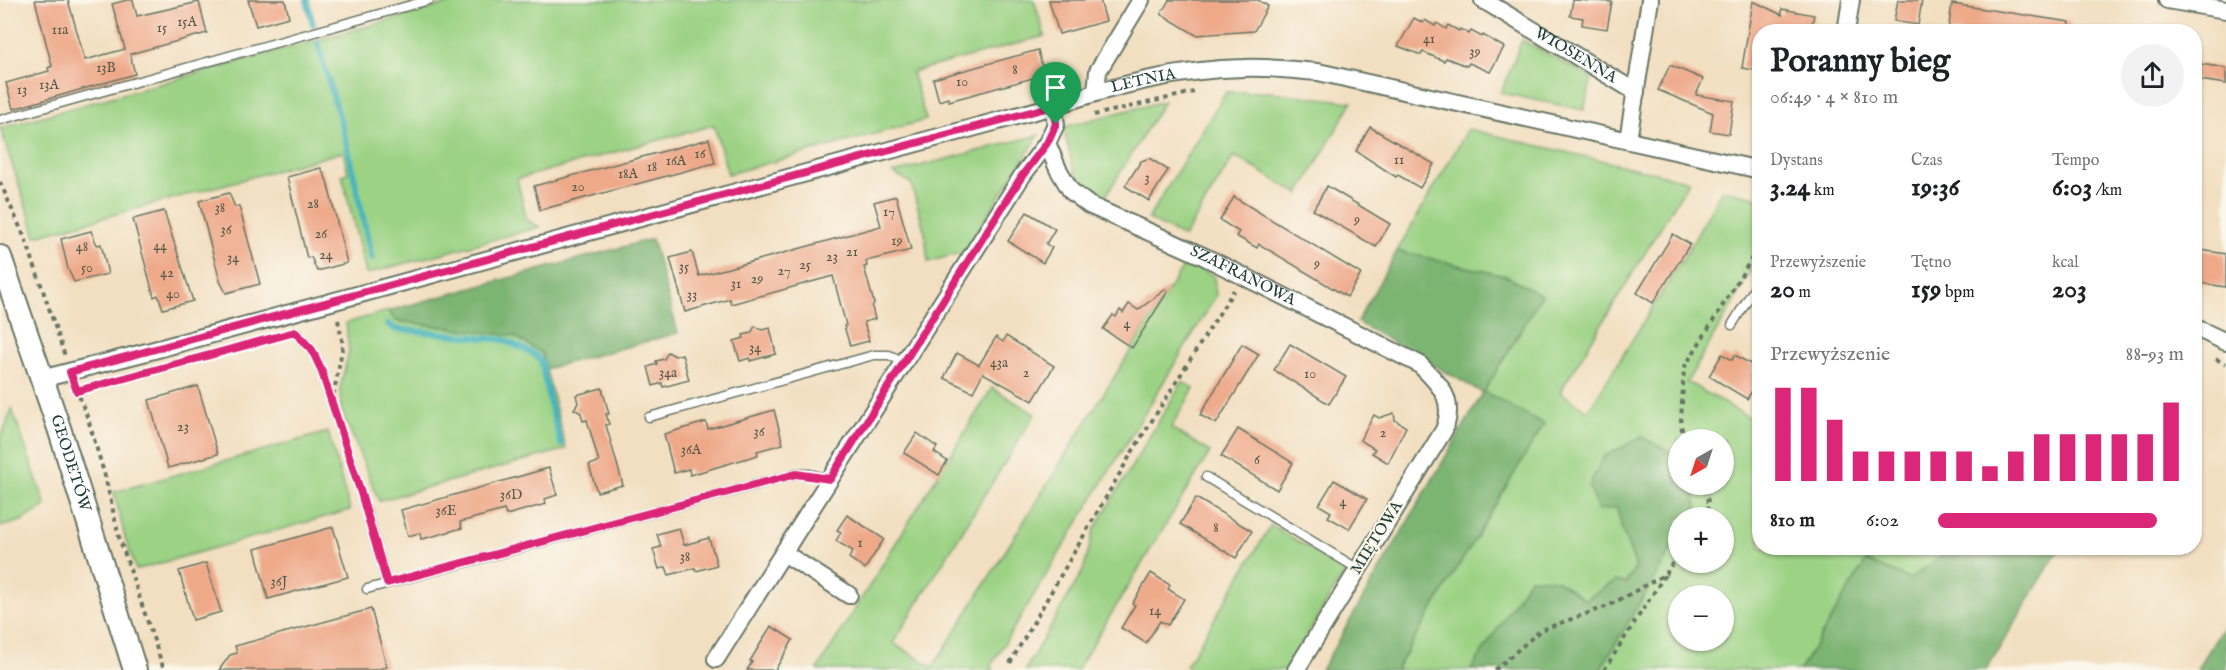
<!DOCTYPE html>
<html lang="pl">
<head>
<meta charset="utf-8">
<style>
	body { margin:0; font-family:"IM FELL English",serif; background:#f2f2f2; color:#202124; height:100vh; display:flex; flex-direction:column; font-size:22px; white-space:nowrap }
	* { box-sizing:border-box; margin:0 }
	p { font-size:20px; color:#757577 }
	.icon { flex:none; width:33px; height:33px; fill:none; stroke:currentColor; stroke-width:2; stroke-linecap:round; stroke-linejoin:round }
	.map { position:relative; flex:1; overflow:hidden }
	.drawer { position:absolute; left:1752px; top:24px; width:450px; height:531px; display:flex; flex-direction:column; background:#fff; border-radius:24px; box-shadow:0 2px 4px #0004 }
	.drawer>* { flex:none }
	.needle { width:39px; rotate:219deg }
	.controls { position:absolute; left:1668px; top:429px; display:grid; gap:12px }
	.controls a { display:grid; place-items:center; width:66px; height:66px; border-radius:50%; background:#fff; box-shadow:0 2px 4px #0004; font-size:30px }
	.pin { position:absolute; display:grid; place-items:center; width:51px; height:51px; color:#fff; margin:-62px -26px; border-radius:50% 50% 50% 0; rotate:-45deg; box-shadow:0 0 6px #0007 }
	.pin .icon { rotate:45deg }
	.round { display:grid; place-items:center; flex:none; width:63px; height:63px; border-radius:32px; background:#f2f2f2 }
	.head { display:flex; align-items:center; justify-content:space-between; height:102px; padding:0 18px }
	h1 { font-size:33px; font-weight:700; line-height:45px }
	.stats { display:grid; grid-template-columns:repeat(3,1fr); gap:9px; height:102px; padding:6px 18px }
	.stats div { display:grid; align-content:center }
	.stats b { font-size:26px; font-weight:700 }
	.stats small { font-size:16px; font-weight:400 }
	.stats p { font-size:16px }
	.chart { height:168px; padding:12px 18px }
	.chart p { display:flex; justify-content:space-between }
	.chart svg { width:100%; height:108px; margin-top:6px; stroke:#db2777; stroke-width:6 }
	ul { padding:0 18px; list-style:none; font-size:20px }
	li { display:grid; grid-template-columns:96px 72px 1fr; align-items:center; height:45px }
	li i { height:15px; border-radius:8px; background:#db2777 }
	.map>svg:first-child { display:block }
</style>
</head>
<body>
<div class="map">
<svg width="2226" height="670" viewBox="0 0 2226 670">
	<rect width="100%" height="100%" fill="#fbf7ec"/>
	<filter id="ink" filterUnits="userSpaceOnUse"><feTurbulence type="fractalNoise" baseFrequency=".0167" numOctaves="2"/><feDisplacementMap in="SourceGraphic" scale="12" xChannelSelector="R" yChannelSelector="G"/><feConvolveMatrix kernelMatrix="1 2 1 2 8 2 1 2 1" color-interpolation-filters="sRGB"/></filter>
	<filter id="wash" filterUnits="userSpaceOnUse"><feTurbulence type="fractalNoise" baseFrequency=".008" numOctaves="4" result="noise"/><feDisplacementMap in="SourceGraphic" scale="24" xChannelSelector="R" yChannelSelector="G"/><feGaussianBlur stdDeviation="1.35" result="paint"/><feColorMatrix in="noise" values="0 0 0 0 0 0 0 0 0 0 0 0 0 0 0 0 0 1.4 0 .05"/><feComposite in="paint" operator="in"/></filter>
	<g filter="url(#wash)">
		<rect width="100%" height="100%" fill="#f2dfc1"/>
		<g fill="#9bd284" stroke="#5d885c" stroke-width="1.5" fill-rule="evenodd">
			<polygon points="462,0 1034,0 1045,36 912,72 926,120 728,174 714,125 517,179 527,220 540,227 366,274 342,175 348,173 343,152 36,236 0,128"/>
			<polygon points="1522,40 1592,78 1584,110 1501,93"/>
			<polygon points="1226,92 1271,92 1352,102 1299,194 1234,156 1184,237 1148,219"/>
			<polygon points="1164,101 1101,204 1084,193 1073,167 1063,127"/>
			<path d="M1468,129l221,52 -129,211 28,19 101,-162 33,-60 37,9v60l-72,124 72,41 1,125h192l-42,31 -44,-18 -66,109h-200l78,-132v24h46v-44l-33,-1 6,-10 -5,-22 32,-1v-44h-46v16l-37,-19 -24,71 5,21 14,38 -10,16 -11,-2 -30,19 -28,-20 -27,-2 -59,92h-75l148,-246 -60,-32 22,-116 -109,-25zM1678,596h46v44h-46z"/>
			<polygon points="1039,135 964,252 928,262 925,233 911,183 893,173"/>
			<polygon points="1186,262 1214,276 1216,296 990,667 994,670 817,670 992,388 1035,414 893,643 933,667"/>
			<polygon points="388,311 396,321 514,336 542,353 566,449 379,501 341,408 340,388 349,351 346,323"/>
			<polygon points="1182,382 1194,388 1171,428 1210,452 1077,670 1025,670 1083,571 1094,530"/>
			<polygon points="12,409 46,506 21,521 0,527 0,440"/>
			<polygon points="328,432 350,510 136,570 125,538 114,492"/>
			<polygon points="1271,525 1346,570 1286,670 1192,670 1186,666"/>
		</g>
		<g fill="#7cb472" stroke="#4e7853" stroke-width="1.5">
			<polygon points="652,239 678,333 545,369 542,353 514,336 396,321 388,311"/>
			<polygon points="1397,251 1506,276 1542,295 1484,392 1544,424 1396,670 1321,670 1483,393 1357,322"/>
			<polygon points="1642,437 1678,456 1678,484 1692,485 1697,507 1691,517 1678,518 1678,538 1600,670 1471,670 1530,578 1557,580 1585,600 1615,581 1626,583 1636,567 1622,529 1617,508 1598,510 1589,486 1604,456"/>
			<polygon points="1952,548 2060,548 1986,670 1800,670 1866,561 1910,579"/>
			<polygon points="2225,624 2226,670 2197,670"/>
		</g>
		<g fill="none" stroke-linecap="round" stroke-linejoin="round">
			<g stroke="#45b4bc" stroke-width="6">
				<polyline points="307,0 313,25"/>
				<polyline points="318,44 347,144 372,259"/>
				<polyline points="388,324 395,329 504,340 534,354 541,361 549,400 561,444"/>
			</g>
		</g>
		<g id="blocks">
			<g fill="#eea989">
				<polygon points="35,0 68,0 85,60 125,49 112,4 127,0 133,0 137,16 199,2 207,33 130,54 135,74 13,109 6,83 49,71 48,68 52,66"/>
				<polygon points="248,0 285,0 289,17 256,26"/>
				<polygon points="1049,0 1100,0 1106,21 1059,34"/>
				<polygon points="1169,0 1258,0 1268,6 1254,31 1196,35 1161,14"/>
				<polygon points="1573,0 1612,2 1607,29 1582,25 1583,18 1570,16"/>
				<polygon points="1898,0 1922,0 1918,25 1894,21"/>
				<polygon points="1753,1 1782,15 1782,9 1814,15 1811,29 1817,32 1760,32 1760,71 1742,68"/>
				<polygon points="1952,4 2070,22 2069,32 1948,32"/>
				<polygon points="1414,18 1423,23 1425,20 1435,26 1437,23 1446,29 1448,25 1459,31 1460,29 1469,34 1471,31 1482,37 1483,35 1504,47 1490,72 1469,63 1467,66 1446,58 1444,61 1423,52 1421,55 1398,46"/>
				<polygon points="1038,50 1044,75 949,101 948,98 939,101 933,79"/>
				<polygon points="2194,63 2226,68 2226,84 2194,79"/>
				<polygon points="1670,65 1703,79 1696,95 1734,101 1729,134 1710,131 1713,113 1658,90"/>
				<polygon points="1370,127 1434,164 1420,188 1398,175 1396,177 1356,151"/>
				<polygon points="709,139 715,163 540,210 534,186"/>
				<polygon points="1149,158 1168,170 1149,201 1125,186 1141,161"/>
				<polygon points="321,168 327,181 347,263 317,271 311,257 307,258 287,177"/>
				<polygon points="1327,186 1390,224 1376,247 1313,210"/>
				<polygon points="229,193 235,207 239,206 260,284 226,293 220,281 199,201"/>
				<polygon points="896,196 911,250 866,261 867,266 864,267 874,303 872,307 875,319 864,322 869,341 850,346 844,326 846,325 833,276 731,304 730,299 685,312 670,258 692,252 699,276 769,257 881,226 874,202"/>
				<polygon points="1234,197 1361,274 1347,297 1259,244 1257,248 1236,236 1239,232 1220,220"/>
				<polygon points="164,211 193,301 163,309 158,295 154,297 133,219"/>
				<polygon points="1027,212 1055,229 1046,244 1052,248 1043,263 1008,241"/>
				<polygon points="91,231 97,245 101,244 108,274 74,282 68,269 61,239"/>
				<polygon points="1673,234 1690,244 1653,303 1637,293"/>
				<polygon points="2194,249 2226,254 2226,287 2194,282"/>
				<polygon points="1166,289 1168,291 1132,348 1103,329 1113,315 1116,317 1120,310 1123,313 1129,304 1138,310"/>
				<polygon points="755,326 762,330 770,328 776,354 750,361 750,358 740,361 734,341 744,338 743,335 751,333"/>
				<polygon points="1006,336 1054,366 1033,401 983,373 973,392 944,378 957,353 979,365 996,337 1003,342"/>
				<polygon points="1242,344 1259,354 1216,424 1200,415"/>
				<polygon points="1290,344 1346,377 1329,404 1274,370"/>
				<polygon points="668,352 675,356 682,354 689,380 663,387 662,383 653,386 648,367 657,364 656,361 664,359"/>
				<polygon points="1722,354 1732,360 1735,355 1754,366 1751,371 1760,378 1747,399 1709,376"/>
				<polygon points="198,386 218,454 168,468 149,400"/>
				<polygon points="602,388 609,414 606,414 609,424 606,425 623,485 597,492 589,465 599,462 587,420 583,421 581,413 574,409 578,403 576,395"/>
				<polygon points="774,410 783,444 757,451 758,455 690,475 689,469 674,473 664,434 706,422 708,429"/>
				<polygon points="1394,413 1395,420 1406,427 1388,463 1372,453 1375,449 1360,440 1374,415 1379,418"/>
				<polygon points="1238,429 1293,463 1277,490 1221,456"/>
				<polygon points="917,433 937,447 934,452 947,461 939,475 904,453"/>
				<polygon points="549,468 557,495 545,499 546,504 506,515 504,510 460,522 462,528 430,537 421,539 420,533 408,536 401,510"/>
				<polygon points="1334,480 1367,499 1349,529 1328,517 1331,512 1319,505"/>
				<polygon points="1196,498 1252,531 1236,558 1180,524"/>
				<polygon points="847,515 884,539 865,569 849,558 853,551 836,541 841,532 837,530"/>
				<polygon points="333,527 348,577 268,599 255,549"/>
				<polygon points="679,528 684,545 709,538 717,565 696,571 695,568 669,575 666,567 659,569 653,549 661,547 657,534"/>
				<polygon points="206,563 221,612 193,620 179,571"/>
				<polygon points="1151,573 1170,585 1168,589 1184,599 1168,625 1160,621 1146,643 1121,628 1135,605 1132,604"/>
				<polygon points="371,609 387,667 374,670 219,670 230,655 237,653 235,646"/>
				<polygon points="771,626 793,640 775,670 747,670 752,662 750,661"/>
			</g>
		</g>
	</g>
	<g filter="url(#ink)">
		<use href="#blocks" fill-opacity="0" stroke="#697665" stroke-width="1.5"/>
		<g fill="none" stroke-linecap="round" stroke-linejoin="round">
			<g stroke="#697665" stroke-width="11">
				<g id="lane">
					<polyline points="0,120 429,0"/>
					<polyline points="1732,325 1760,279"/>
					<polyline points="649,417 874,355 889,355 905,362"/>
					<polyline points="1206,477 1358,569"/>
					<polyline points="366,509 387,583"/>
					<polyline points="367,589 796,474 810,474 830,479"/>
				</g>
			</g>
			<g stroke="#697665" stroke-width="20">
				<g id="street">
					<path id="s1" d="M1483,0l153,92"/>
					<polyline points="2167,0 2226,10"/>
					<polyline points="1846,32 1851,0"/>
					<polyline points="1096,92 1098,71 1141,0"/>
					<polyline points="1628,140 1650,0"/>
					<path id="s2" d="M1047,143l11,26 13,22 18,14 116,52 214,107c21,21 37,35 25,66l-148,240"/>
					<polyline points="2194,327 2226,342"/>
					<path id="s3" d="M41,379l102,-26 910,-247c61,-20 126,-37 191,-38 24,-1 49,2 74,4l442,98"/>
					<polyline points="784,553 849,595"/>
					<polyline points="716,659 1022,176 1047,143 1056,124 1053,106"/>
				</g>
			</g>
			<g stroke="#697665" stroke-width="26">
				<g id="secondary">
					<path id="s4" d="M0,257l59,171 76,242"/>
				</g>
			</g>
			<g stroke="#697665" stroke-width="4" stroke-dasharray="4.5 4.5" stroke-linecap="butt">
				<polyline points="1094,115 1194,92"/>
				<polyline points="0,182 27,243 65,356"/>
				<polyline points="338,320 343,345 332,402 363,498"/>
				<path d="M295,332c20,20 28,43 37,69"/>
				<polyline points="2216,359 2226,364"/>
				<polyline points="76,388 88,419 105,476 119,537 164,670"/>
				<polyline points="1683,440 1681,421 1684,368 1760,245"/>
				<polyline points="1701,518 1709,505 1703,484"/>
				<polyline points="1010,663 1131,454 1234,290"/>
				<polyline points="1495,670 1541,630 1608,606 1666,574 1678,554"/>
				<polyline points="1604,670 1665,575"/>
			</g>
			<use href="#lane" stroke="#fff" stroke-width="8"/>
			<use href="#street" stroke="#fff" stroke-width="16"/>
			<use href="#secondary" stroke="#fff" stroke-width="22"/>
		</g>
	</g>
	<g fill="none" stroke-linecap="round" stroke-linejoin="round" filter="url(#ink)">
		<g stroke="#fff" stroke-width="12">
			<polygon id="route" points="1053,106 1056,124 1047,143 1022,176 830,479 796,474 387,583 361,493 321,369 312,350 295,332 77,391 70,372"/>
		</g>
		<use href="#route" stroke="#db2777" stroke-width="8"/>
	</g>
	<g text-anchor="middle" dominant-baseline="central" stroke-width="4.5" stroke-linejoin="round" paint-order="stroke">
		<g font-size="14" fill="#535849">
			<text x="187" y="22">15A</text>
			<text x="162" y="28">15</text>
			<text x="60" y="30">11a</text>
			<text x="1429" y="39">41</text>
			<text x="1475" y="52">39</text>
			<text x="106" y="68">13B</text>
			<text x="1015" y="70">8</text>
			<text x="962" y="82">10</text>
			<text x="49" y="85">13A</text>
			<text x="22" y="90">13</text>
			<text x="700" y="154">16</text>
			<text x="1399" y="160">11</text>
			<text x="676" y="161">16A</text>
			<text x="652" y="167">18</text>
			<text x="628" y="174">18A</text>
			<text x="1147" y="178">3</text>
			<text x="578" y="187">20</text>
			<text x="313" y="204">28</text>
			<text x="220" y="208">38</text>
			<text x="889" y="212">17</text>
			<text x="1357" y="220">9</text>
			<text x="226" y="230">36</text>
			<text x="321" y="234">26</text>
			<text x="897" y="241">19</text>
			<text x="160" y="246">44</text>
			<text x="82" y="247">48</text>
			<text x="852" y="252">21</text>
			<text x="326" y="255">24</text>
			<text x="832" y="257">23</text>
			<text x="233" y="258">34</text>
			<text x="1317" y="264">9</text>
			<text x="805" y="265">25</text>
			<text x="684" y="267">35</text>
			<text x="87" y="268">50</text>
			<text x="784" y="271">27</text>
			<text x="167" y="273">42</text>
			<text x="757" y="279">29</text>
			<text x="736" y="284">31</text>
			<text x="173" y="294">40</text>
			<text x="692" y="295">33</text>
			<text x="1127" y="324">4</text>
			<text x="755" y="348">34</text>
			<text x="999" y="363">43a</text>
			<text x="668" y="373">34a</text>
			<text x="1026" y="373">2</text>
			<text x="1310" y="374">10</text>
			<text x="183" y="427">23</text>
			<text x="759" y="432">36</text>
			<text x="1383" y="433">2</text>
			<text x="691" y="450">36A</text>
			<text x="1257" y="460">6</text>
			<text x="511" y="495">36D</text>
			<text x="1343" y="502">4</text>
			<text x="446" y="511">36E</text>
			<text x="1216" y="528">8</text>
			<text x="860" y="543">1</text>
			<text x="685" y="557">38</text>
			<text x="279" y="582">36J</text>
			<text x="1155" y="611">14</text>
		</g>
		<g font-size="16" fill="#1f3d34" stroke="#fbf7ec">
			<text stroke="none"><textPath href="#s1" startOffset="108">WIOSENNA</textPath></text>
			<text stroke="none"><textPath href="#s3" startOffset="1142">LETNIA</textPath></text>
			<text stroke="none"><textPath href="#s2" startOffset="246">SZAFRANOWA</textPath></text>
			<text stroke="none"><textPath href="#s4" startOffset="218">GEODETÓW</textPath></text>
			<text transform="translate(1377 538) rotate(-58)">MIĘTOWA</text>
		</g>
	</g>
</svg>
<div class="controls">
<a><svg class="needle" viewBox="-14 -14 28 28"><path d="M0-13l5 13h-10z" fill="#e53935"/><path d="M0 13l5-13h-10z" fill="#757577"/></svg></a>
<a>+</a>
<a>−</a>
</div>
<div class="pin" style="left:1056px;top:124px;background:#1e9e55"><svg class="icon" aria-label="arrive" viewBox="0 0 24 24"><path d="M6 21V4h12l-3 4 3 4H6"/></svg></div>
<section class="drawer">
<div class="head"><div><h1>Poranny bieg</h1><p>06:49 · 4 × 810 m</p></div><a class="round"><svg class="icon" aria-label="share" viewBox="0 0 24 24"><path d="M12 15V3M7 8l5-5 5 5M5 13v7h14v-7"/></svg></a></div>
<div class="stats">
<div><p>Dystans</p><b>3.24<small> km</small></b></div>
<div><p>Czas</p><b>19:36</b></div>
<div><p>Tempo</p><b>6:03<small> /km</small></b></div>
</div>
<div class="stats">
<div><p>Przewyższenie</p><b>20<small> m</small></b></div>
<div><p>Tętno</p><b>159<small> bpm</small></b></div>
<div><p>kcal</p><b>203</b></div>
</div>
<div class="chart"><p><span>Przewyższenie</span>88–93 m</p>
<svg viewBox="0 0 160 44" preserveAspectRatio="none"><path d="M5 44V6M15 44V6M25 44V19M35 44V32M45 44V32M55 44V32M65 44V32M75 44V32M85 44V38M95 44V32M105 44V25M115 44V25M125 44V25M135 44V25M145 44V25M155 44V12"/></svg>
</div>
<ul>
<li><b>810 m</b>6:02<i style="width:89%"></i></li>
</ul>
</section>
</div>
</body>
</html>
